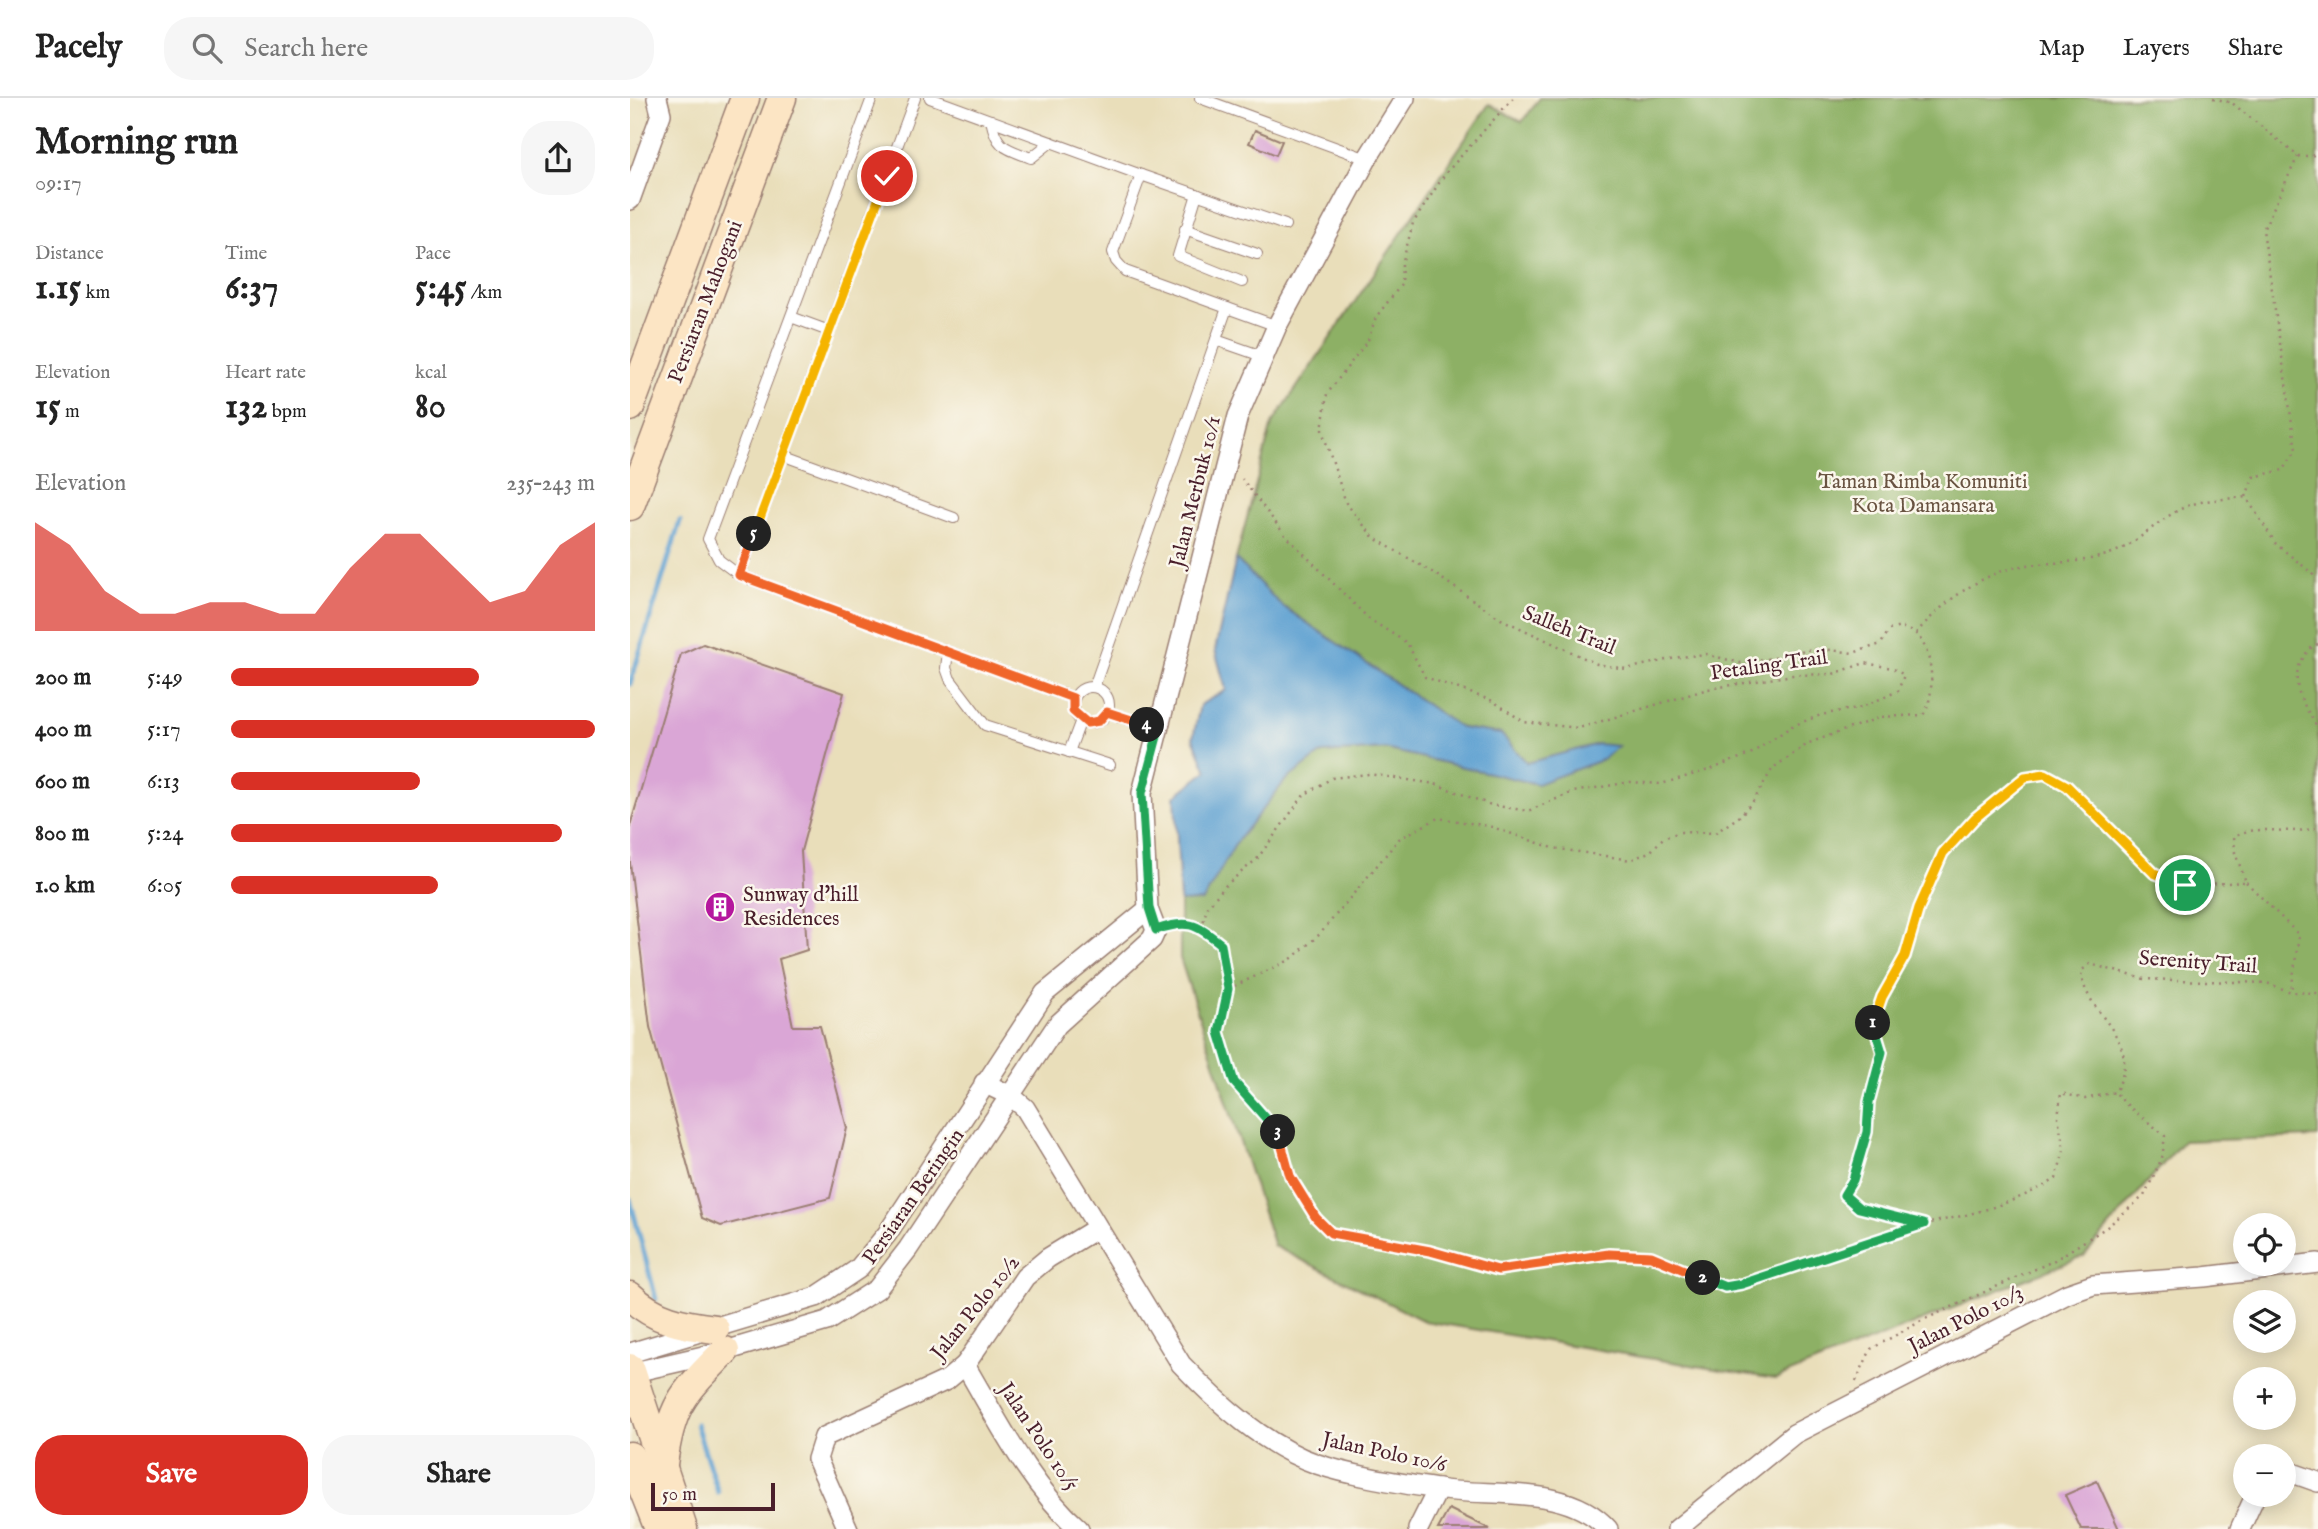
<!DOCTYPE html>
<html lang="en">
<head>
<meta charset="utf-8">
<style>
	body { margin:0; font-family:"IM FELL English",serif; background:#f6f6f6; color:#222; height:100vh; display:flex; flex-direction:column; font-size:26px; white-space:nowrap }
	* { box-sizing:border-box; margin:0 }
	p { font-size:23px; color:#767676 }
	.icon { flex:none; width:38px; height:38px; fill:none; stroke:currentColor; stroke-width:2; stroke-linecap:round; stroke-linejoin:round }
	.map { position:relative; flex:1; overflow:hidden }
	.panel { display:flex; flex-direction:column; background:#fff; width:630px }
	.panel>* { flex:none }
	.fabs { position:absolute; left:1603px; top:1115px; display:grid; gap:14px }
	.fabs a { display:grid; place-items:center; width:63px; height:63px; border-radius:50%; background:#fff; box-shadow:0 4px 18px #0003; font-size:35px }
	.scale { position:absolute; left:21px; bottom:18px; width:124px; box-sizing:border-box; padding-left:7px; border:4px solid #4a1f2b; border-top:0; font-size:19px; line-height:24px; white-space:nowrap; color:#4a1f2b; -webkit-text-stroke:5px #fbf7ec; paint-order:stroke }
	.pin { position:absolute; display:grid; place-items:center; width:60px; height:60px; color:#fff; margin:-30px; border:4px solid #fff; border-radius:50%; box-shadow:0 2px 7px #0007 }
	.km { position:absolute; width:35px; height:35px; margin:-18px; border-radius:50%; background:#222; color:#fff; font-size:19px; line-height:35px; text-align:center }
	.round { display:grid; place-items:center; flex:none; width:74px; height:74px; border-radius:28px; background:#f6f6f6 }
	.headline { display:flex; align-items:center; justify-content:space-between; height:119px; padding:0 35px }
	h1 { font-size:38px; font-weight:800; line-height:52px }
	.stats { display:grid; grid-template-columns:repeat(3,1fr); gap:10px; height:119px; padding:7px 35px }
	.stats div { display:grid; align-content:center }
	.stats b { font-size:35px; font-weight:800 }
	.stats small { font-size:19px; font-weight:400 }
	.stats p { font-size:19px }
	.chart { height:196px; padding:14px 35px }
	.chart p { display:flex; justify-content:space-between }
	.chart svg { width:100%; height:126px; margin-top:7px; fill:#d93025; opacity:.7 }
	.primary-button { display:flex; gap:14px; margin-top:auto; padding:14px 35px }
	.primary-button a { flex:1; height:80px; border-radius:28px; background:#d93025; color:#fff; font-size:28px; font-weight:800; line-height:80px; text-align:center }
	.primary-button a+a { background:#f6f6f6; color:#222 }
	ul { padding:0 35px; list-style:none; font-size:23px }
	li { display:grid; grid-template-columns:112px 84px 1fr; align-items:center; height:52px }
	li i { height:18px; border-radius:9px; background:#d93025 }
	header { display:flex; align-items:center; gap:42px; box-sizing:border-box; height:98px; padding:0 35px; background:#fff; border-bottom:2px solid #e0e0e0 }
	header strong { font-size:33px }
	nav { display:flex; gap:38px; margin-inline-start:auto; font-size:24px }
	.search { width:490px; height:63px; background:#f6f6f6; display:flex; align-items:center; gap:18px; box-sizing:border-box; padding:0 24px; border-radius:28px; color:#767676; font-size:26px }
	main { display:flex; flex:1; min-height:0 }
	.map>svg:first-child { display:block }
</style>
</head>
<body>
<header>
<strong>Pacely</strong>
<div class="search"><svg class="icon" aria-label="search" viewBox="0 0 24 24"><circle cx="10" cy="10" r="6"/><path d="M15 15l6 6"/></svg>Search here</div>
<nav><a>Map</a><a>Layers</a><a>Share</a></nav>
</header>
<main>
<section class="panel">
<div class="headline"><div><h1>Morning run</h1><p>09:17</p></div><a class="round"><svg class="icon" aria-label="share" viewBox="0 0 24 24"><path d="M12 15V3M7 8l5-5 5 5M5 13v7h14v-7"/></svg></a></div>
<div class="stats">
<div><p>Distance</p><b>1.15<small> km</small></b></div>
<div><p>Time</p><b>6:37</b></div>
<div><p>Pace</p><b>5:45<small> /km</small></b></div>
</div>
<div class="stats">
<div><p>Elevation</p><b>15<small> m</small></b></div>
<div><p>Heart rate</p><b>132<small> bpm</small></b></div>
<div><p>kcal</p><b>80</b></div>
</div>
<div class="chart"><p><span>Elevation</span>235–243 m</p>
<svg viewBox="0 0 160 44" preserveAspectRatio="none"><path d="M0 44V6L10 14L20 30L30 38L40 38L50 34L60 34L70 38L80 38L90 22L100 10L110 10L120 22L130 34L140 30L150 14L160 6V44z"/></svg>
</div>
<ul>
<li><b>200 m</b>5:49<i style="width:68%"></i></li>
<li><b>400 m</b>5:17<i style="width:100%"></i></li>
<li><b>600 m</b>6:13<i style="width:52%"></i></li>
<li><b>800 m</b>5:24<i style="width:91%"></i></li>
<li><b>1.0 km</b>6:05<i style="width:57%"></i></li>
</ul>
<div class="primary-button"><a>Save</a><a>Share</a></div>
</section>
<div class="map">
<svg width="1688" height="1431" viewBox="0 0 1688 1431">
	<rect width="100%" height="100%" fill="#fbf7ec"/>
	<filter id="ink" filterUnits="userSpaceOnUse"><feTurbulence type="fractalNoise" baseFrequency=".0143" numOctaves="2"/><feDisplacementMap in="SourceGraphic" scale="14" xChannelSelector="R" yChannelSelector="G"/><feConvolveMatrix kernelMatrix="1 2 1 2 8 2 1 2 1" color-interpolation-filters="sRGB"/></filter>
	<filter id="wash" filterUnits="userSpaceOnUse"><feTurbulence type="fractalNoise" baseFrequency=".00686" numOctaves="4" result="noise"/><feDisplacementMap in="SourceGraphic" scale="28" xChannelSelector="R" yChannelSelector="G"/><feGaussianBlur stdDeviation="1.57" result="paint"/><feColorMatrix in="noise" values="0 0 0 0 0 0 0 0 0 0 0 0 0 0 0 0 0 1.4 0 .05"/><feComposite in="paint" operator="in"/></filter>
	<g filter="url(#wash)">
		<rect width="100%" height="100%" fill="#e9deba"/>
		<polygon fill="#8db065" stroke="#6c6848" stroke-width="2" points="910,0 1688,0 1688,1039 1553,1043 1454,1158 1145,1281 794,1223 644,1148 550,860 550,804 573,802 607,743 655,683 692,655 755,651 907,686 968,646 897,665 871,636 831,630 651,507 606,461 642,326 859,6 892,24"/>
		<polygon fill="#5da0d1" stroke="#54607e" stroke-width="2" points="606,461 651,507 831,630 871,636 897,665 968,646 988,648 971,662 907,686 755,651 692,655 655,683 607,743 573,803 550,804 545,698 577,673 563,640 570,607 596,592 585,552"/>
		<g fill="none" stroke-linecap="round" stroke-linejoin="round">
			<g stroke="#5da0d1" stroke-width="5">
				<polyline points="0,586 50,423"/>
				<polyline points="0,1101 26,1201"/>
				<polyline points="66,1326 88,1394"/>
			</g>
		</g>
		<g id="blocks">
			<g fill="#daa6d6">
				<polygon points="625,32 652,43 646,57 619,45"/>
				<polygon points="73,546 214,595 171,753 177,852 149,861 163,928 190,928 217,1030 200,1100 91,1128 72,1120 20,929 0,765 0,728 51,556"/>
				<polygon points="1467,1383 1489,1431 1451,1431 1435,1397"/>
				<polygon points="819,1411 860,1431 808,1431"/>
			</g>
		</g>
	</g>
	<g filter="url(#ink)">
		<use href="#blocks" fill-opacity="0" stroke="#9a7e72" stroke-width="2"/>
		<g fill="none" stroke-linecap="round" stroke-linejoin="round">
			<g stroke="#9a7e72" stroke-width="12">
				<g id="lane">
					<polyline points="242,0 78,441 89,462 109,477 443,600"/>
					<polyline points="300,0 511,77 483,154 486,163 495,173 647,228"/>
					<polyline points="570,0 737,61"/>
					<path d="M361,22c6,29 15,28 40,38l20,-16"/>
					<polyline points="511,77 655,127"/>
					<polyline points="567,96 548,158 612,184"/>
					<polyline points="555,131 627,156"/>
					<polyline points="161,219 199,233"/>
					<polyline points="586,242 632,258"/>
					<polyline points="153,357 324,420"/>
					<polyline points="109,477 285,0"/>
					<polyline points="318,554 316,570 320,581 355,627 480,667"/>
					<circle cx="461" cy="607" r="18"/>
					<polyline points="464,589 597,210"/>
					<polyline points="477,614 529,631"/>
					<polyline points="439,654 451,622"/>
				</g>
			</g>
			<g stroke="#9a7e72" stroke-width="22">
				<g id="street">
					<polyline points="0,102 31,16 27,0"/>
					<path d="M354,985l27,13 14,12 156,256c37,39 84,82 136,100 35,12 83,19 120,25 54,9 130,-6 171,40"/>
					<polyline points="0,1255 186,1199 228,1171 257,1136 415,895 518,811"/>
					<path d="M335,1267c33,56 65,121 114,164"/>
					<polyline points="0,1275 95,1253 197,1223 247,1191 278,1151 427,927 522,841 526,832 518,811 512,695 608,318 647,228 737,61 775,0"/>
					<polyline points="1654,1372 1688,1384"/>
					<polyline points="218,1431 187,1361 194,1339 317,1282 335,1267 395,1179 418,1160 467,1130"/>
					<polyline points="788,1431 808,1391"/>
					<polyline points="1047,1431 1164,1336 1437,1196 1463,1187 1574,1179 1688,1165"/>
					<polyline points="1610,1431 1626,1396"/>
				</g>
			</g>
			<g stroke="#9a7e72" stroke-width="31">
				<g id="secondary">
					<polyline points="0,309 115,0"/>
					<polyline points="0,408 152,0"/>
					<path d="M0,1198c25,24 52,29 85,33"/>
					<polyline points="0,1270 53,1431"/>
					<polyline points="0,1358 29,1431"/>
					<path d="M33,1366c8,-61 21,-71 62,-113"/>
				</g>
			</g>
			<g stroke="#9a7e72" stroke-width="2.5" stroke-dasharray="2 5" stroke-linecap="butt">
				<polyline points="1583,0 1602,5 1668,58"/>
				<polyline points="1668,58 1633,132 1666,352 1653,372 1623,379 1616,399 1646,446 1688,480"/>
				<polyline points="1668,58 1682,58 1688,52"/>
				<path d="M1286,535c32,-36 73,-66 122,-69 26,-2 54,-2 79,-13 27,-12 47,-38 76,-47 17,-5 37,-5 53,-7"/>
				<path d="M1688,546c-9,4 -11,8 -16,16 -14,24 3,47 16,68"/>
				<polyline points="1616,784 1669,837 1661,894"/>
				<path d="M544,826c17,-6 34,9 47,20l7,45 -9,43 15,50 44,50 12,44 26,42 15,15 99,18 68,19 111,-16 42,3 74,30 17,-2 182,-61 -65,-16 -14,-13 8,-15 14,-48 2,-30 13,-50 -10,-26 10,-29 23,-41 14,-48 24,-55 32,-35 50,-41 20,-3 22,12 87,86 31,13 61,-3 -11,-29 -1,-17c24,-13 57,1 84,-9"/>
				<polyline points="572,830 577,809 596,787 627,761 674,697 702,680 739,676 805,686 861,707 898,713 943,694 1000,684 1031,686 1082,671 1122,655 1162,628 1191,617 1232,609 1268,593 1274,577 1262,570 1235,565 1203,576 1163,577 1078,591 949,630 894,624 863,603 795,579 777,545 739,521 655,437 612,381"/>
				<path d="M598,891l62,-29 30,-26 79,-95 39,-21 51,8 64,22 78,12 20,-9 12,-13 17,-6 35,1 25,-17 14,-16 19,-32 36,-25 72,-26 42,-2c13,-18 11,-64 -7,-81 -4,-3 -11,-5 -15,-7l-12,3 -8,14 -28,9 -29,-4 -20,1 -17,6 -47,7 -34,-9 -26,3 -54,12 -29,-5 -96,-45 -69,-47 -58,-34 -28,-35 -24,-73 5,-36 41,-54 8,-23 25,-32 1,-21 11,-41 32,-49 68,-76"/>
				<path d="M1294,1126c47,-9 90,-20 132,-45l8,-29 -6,-33 3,-24 24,6 30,-7c32,-54 -31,-76 -34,-121l9,-7 54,15 123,4 24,9 27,1"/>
				<path d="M1226,1283l15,-32 52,-29 130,-59 54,-34 37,-31 18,-38 3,-22c-16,-15 -36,-26 -49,-43"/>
			</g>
			<use href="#lane" stroke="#fff" stroke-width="10"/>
			<use href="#street" stroke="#fff" stroke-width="19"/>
			<use href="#secondary" stroke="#fce5c4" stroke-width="28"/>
		</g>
	</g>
	<g fill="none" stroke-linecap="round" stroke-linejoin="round" filter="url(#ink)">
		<g stroke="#fff" stroke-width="14">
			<polyline id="split-1" points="1243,925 1252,899 1275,858 1289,810 1313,755 1345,720 1395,679 1415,676 1437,688 1524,775 1555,787"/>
		</g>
		<g stroke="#fff" stroke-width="14">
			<polyline id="split-2" points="1073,1180 1095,1189 1112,1186 1294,1126 1229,1110 1214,1097 1223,1082 1237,1034 1239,1004 1252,954 1243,925"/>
		</g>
		<g stroke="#fff" stroke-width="14">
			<polyline id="split-3" points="648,1034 660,1078 686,1120 701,1135 800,1153 868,1172 979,1156 1021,1158 1073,1180"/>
		</g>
		<g stroke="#fff" stroke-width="14">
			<path id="split-4" d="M517,627l12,4 -17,64 7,115 7,22c31,-11 39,-7 65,14l7,45 -9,43 15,50 44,50"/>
		</g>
		<g stroke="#fff" stroke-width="14">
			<polyline id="split-5" points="124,436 109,477 443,600 443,613 457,625 469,623 477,614 517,627"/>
		</g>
		<g stroke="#fff" stroke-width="14">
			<polyline id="split-6" points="124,436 257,78"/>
		</g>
		<use href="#split-1" stroke="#f5b400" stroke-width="9"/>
		<use href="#split-2" stroke="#22a559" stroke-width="9"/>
		<use href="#split-3" stroke="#f0652b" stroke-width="9"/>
		<use href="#split-4" stroke="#22a559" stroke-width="9"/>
		<use href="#split-5" stroke="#f0652b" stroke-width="9"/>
		<use href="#split-6" stroke="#f5b400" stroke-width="9"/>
	</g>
	<defs>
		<g id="building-disc" transform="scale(1.575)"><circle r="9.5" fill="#b5179e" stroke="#fbf7ec"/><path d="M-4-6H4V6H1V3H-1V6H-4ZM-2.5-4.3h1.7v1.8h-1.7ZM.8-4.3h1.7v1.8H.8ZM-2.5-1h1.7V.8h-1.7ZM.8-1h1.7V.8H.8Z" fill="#fff"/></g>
	</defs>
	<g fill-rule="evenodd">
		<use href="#building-disc" x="90" y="809"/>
	</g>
	<g text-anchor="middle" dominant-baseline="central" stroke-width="5" stroke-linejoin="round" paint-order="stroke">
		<g font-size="21" fill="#4a1f2b" stroke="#fbf7ec">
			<text transform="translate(76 204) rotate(-69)">Persiaran Mahogani</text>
			<text transform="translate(566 394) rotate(-76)">Jalan Merbuk 10/1</text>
			<text transform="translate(939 533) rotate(22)">Salleh Trail</text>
			<text transform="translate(1139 568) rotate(-8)">Petaling Trail</text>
			<text transform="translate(1568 865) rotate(4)">Serenity Trail</text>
			<text transform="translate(284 1099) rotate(-55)">Persiaran Beringin</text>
			<text transform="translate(346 1210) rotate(-51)">Jalan Polo 10/2</text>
			<text transform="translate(1336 1222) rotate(-27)">Jalan Polo 10/3</text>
			<text transform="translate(408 1339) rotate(56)">Jalan Polo 10/5</text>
			<text transform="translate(754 1355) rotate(12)">Jalan Polo 10/6</text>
		</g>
		<g font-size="21" fill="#695341" stroke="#fbf7ec">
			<text x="1293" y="384">Taman Rimba Komuniti<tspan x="1293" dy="24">Kota Damansara</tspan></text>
		</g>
		<g font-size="21" fill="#4a1f2b" stroke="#fbf7ec" text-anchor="start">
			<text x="113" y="797">Sunway d'hill<tspan x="113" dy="24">Residences</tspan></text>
		</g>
	</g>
</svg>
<div class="fabs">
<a><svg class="icon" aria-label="locate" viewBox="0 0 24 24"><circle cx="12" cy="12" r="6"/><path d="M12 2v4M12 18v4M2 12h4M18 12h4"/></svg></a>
<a><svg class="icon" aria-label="layers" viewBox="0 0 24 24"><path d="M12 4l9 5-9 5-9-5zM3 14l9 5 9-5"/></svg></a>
<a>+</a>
<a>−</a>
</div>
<div class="scale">50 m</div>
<div class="pin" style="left:1555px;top:787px;background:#1e9e55"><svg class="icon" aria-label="arrive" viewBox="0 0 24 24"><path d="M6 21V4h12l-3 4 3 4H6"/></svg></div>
<div class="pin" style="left:257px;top:78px;background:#d93025"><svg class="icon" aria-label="check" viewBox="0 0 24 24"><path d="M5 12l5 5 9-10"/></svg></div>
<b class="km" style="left:1243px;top:925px">1</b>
<b class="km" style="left:1073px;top:1180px">2</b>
<b class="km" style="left:648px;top:1034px">3</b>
<b class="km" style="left:517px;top:627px">4</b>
<b class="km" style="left:124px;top:436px">5</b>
</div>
</main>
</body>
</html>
